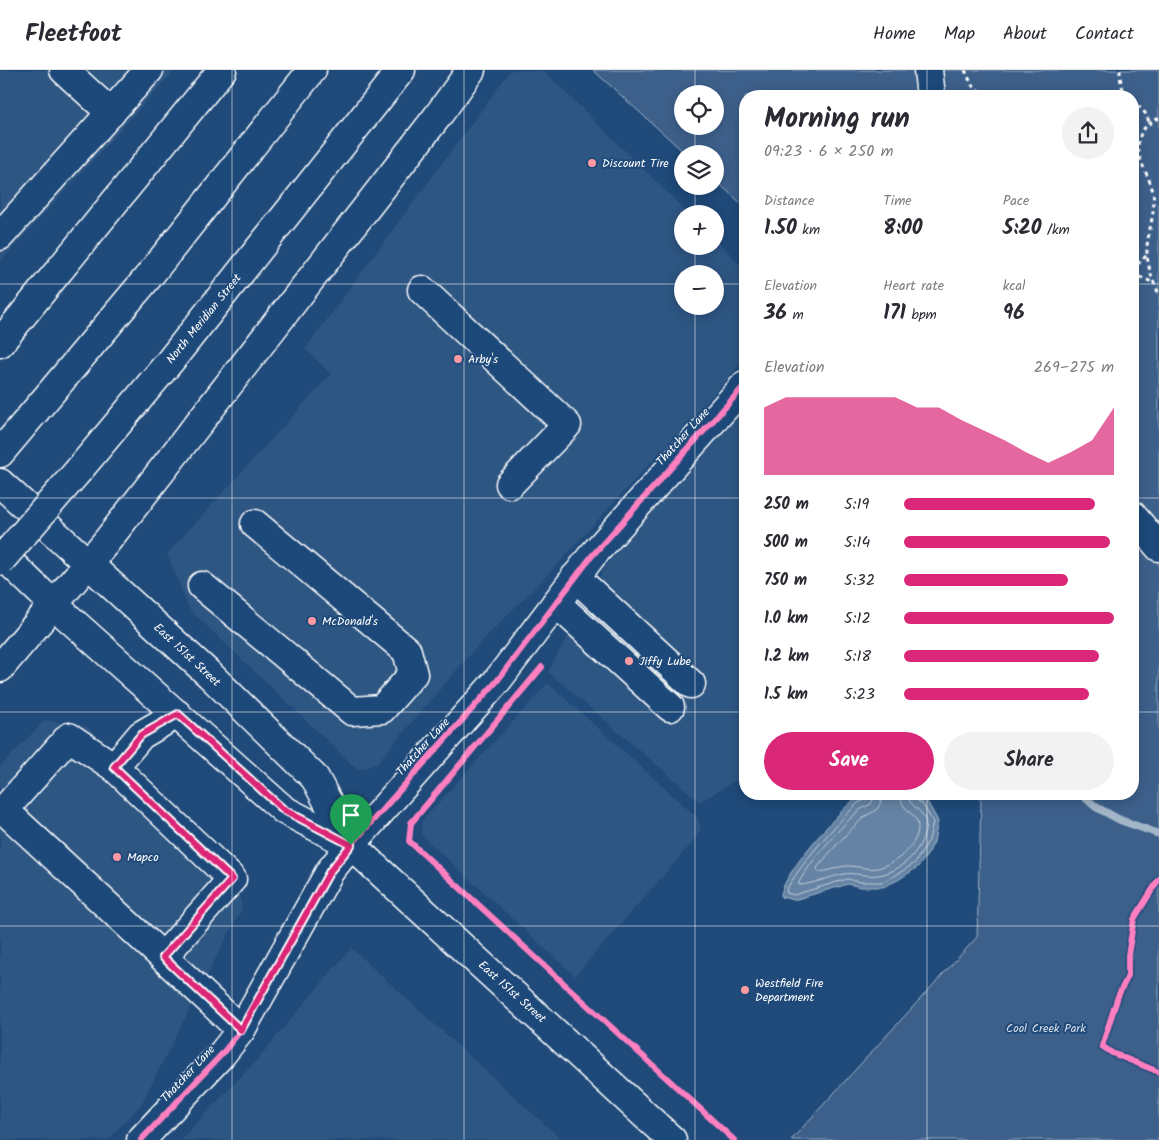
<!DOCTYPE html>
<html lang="en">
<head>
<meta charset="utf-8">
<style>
	body { margin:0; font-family:Kalam,sans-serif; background:#f2f2f3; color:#2b2b33; height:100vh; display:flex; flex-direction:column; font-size:19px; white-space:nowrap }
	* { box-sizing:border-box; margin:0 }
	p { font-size:16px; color:#7c7c81 }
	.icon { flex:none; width:28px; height:28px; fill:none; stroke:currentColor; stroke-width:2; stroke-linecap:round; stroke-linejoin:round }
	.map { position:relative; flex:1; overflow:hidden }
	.panel { position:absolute; left:739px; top:20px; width:400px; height:710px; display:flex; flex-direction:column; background:#fff; border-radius:20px; box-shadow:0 2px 12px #0003 }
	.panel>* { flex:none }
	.fabs { position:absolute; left:674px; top:15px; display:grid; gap:10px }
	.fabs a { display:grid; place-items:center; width:50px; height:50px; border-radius:50%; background:#fff; box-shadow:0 2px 12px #0003; font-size:25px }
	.pin { position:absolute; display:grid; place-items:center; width:42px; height:42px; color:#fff; margin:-51px -21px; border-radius:50% 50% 50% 0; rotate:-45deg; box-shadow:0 0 5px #0007 }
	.pin .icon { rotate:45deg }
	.round { display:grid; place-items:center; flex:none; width:52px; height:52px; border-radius:26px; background:#f2f2f3 }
	.head { display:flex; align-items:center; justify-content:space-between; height:85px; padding:0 25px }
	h1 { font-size:28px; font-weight:700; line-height:38px }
	.figures { display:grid; grid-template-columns:repeat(3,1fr); gap:8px; height:85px; padding:5px 25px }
	.figures div { display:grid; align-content:center }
	.figures b { font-size:21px; font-weight:700 }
	.figures small { font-size:14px; font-weight:400 }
	.figures p { font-size:14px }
	.chart { height:140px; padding:10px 25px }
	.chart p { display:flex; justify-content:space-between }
	.chart svg { width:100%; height:90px; margin-top:5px; fill:#db2777; opacity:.7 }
	.primary-button { display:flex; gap:10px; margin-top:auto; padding:10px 25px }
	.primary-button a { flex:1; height:58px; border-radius:30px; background:#db2777; color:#fff; font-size:20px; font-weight:700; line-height:58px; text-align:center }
	.primary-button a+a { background:#f2f2f3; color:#2b2b33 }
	ul { padding:0 25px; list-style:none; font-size:16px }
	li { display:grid; grid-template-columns:80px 60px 1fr; align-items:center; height:38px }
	li i { height:12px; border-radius:6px; background:#db2777 }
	header { display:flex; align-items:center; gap:30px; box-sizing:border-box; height:70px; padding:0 25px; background:#fff; border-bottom:1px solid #e1e1e2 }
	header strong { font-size:24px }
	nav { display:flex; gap:28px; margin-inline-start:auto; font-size:18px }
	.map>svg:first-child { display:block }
</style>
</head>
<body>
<header>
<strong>Fleetfoot</strong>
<nav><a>Home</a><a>Map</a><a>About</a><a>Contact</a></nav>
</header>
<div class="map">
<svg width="1159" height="1070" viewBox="0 0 1159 1070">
	<rect width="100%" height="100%" fill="#1f4a7a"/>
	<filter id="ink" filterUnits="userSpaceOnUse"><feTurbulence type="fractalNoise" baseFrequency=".02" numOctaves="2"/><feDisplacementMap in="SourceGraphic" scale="10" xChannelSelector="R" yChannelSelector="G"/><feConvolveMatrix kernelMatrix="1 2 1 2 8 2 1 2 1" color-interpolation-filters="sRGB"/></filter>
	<g filter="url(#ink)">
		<g fill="#2e5683" fill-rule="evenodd">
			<polygon points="0,0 175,0 0,192"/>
			<path d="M511,0l33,1 145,143h-7v32h33v-7l30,30v91l-192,209 -74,75 -103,120 -18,6 -168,-160 -23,-56 164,-180 -26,-25zM682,204h33v32h-33z"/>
			<polygon points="745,331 745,705 700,732 548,602 607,494"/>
			<polygon points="548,613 698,748 701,758 692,773 575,906 421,765 422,751"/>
			<polygon points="45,650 87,657 236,799 242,839 210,899 142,1033 108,1070 0,1070 0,697"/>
			<polygon points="351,878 562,1070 180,1070 255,992"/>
		</g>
		<path fill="#3c618b" stroke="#9eb0c5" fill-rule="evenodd" d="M593,0h566v1070h-368l186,-203 4,-136 -5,-7h156v-698h-387v111l-30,-27v-26h-29zM682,24h33v32h-33z"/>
		<path fill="#6583a4" stroke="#a3b5c8" d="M869,724h46l12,7 11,20 -4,21 -6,12 -10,13 -20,13 -15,7h-22l-13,-3 -54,16 -13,-3c-2,-19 57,-85 74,-98 4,-2 10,-4 14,-5z"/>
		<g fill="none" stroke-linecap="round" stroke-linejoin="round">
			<g stroke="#c1cddb" stroke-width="1">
				<path d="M868,724l-1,5 -9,4c-27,27 -52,54 -72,87l1,3 7,2 53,-16 14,3h21l14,-7 19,-12 14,-23 4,-18 -10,-17 -9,-7 -1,-4"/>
				<path d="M875,724l-4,10c-3,2 -7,3 -10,5 -19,15 -50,52 -62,73v3c11,0 33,-9 45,-11 9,-2 23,3 34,1 24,-3 46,-26 48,-50 1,-14 -18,-18 -19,-31"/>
				<path d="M882,724c0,5 -1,10 -5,15 -4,4 -9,5 -13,8 -17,16 -33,33 -47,51l1,4c10,0 20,-6 30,-6 10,0 20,4 30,2 18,-4 41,-23 40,-42 -1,-14 -18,-15 -18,-32"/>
			</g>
			<polyline stroke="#a3b5c8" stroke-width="8" points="1081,724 1096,737 1120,750 1159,764"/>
			<g stroke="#fff" stroke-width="31">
				<g id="minor">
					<polyline points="64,0 111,43"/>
					<polyline points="928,0 931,26"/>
					<polyline points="0,166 149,0"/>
					<polyline points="422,220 567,355 510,414"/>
					<polyline points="0,413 211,606 315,708 351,775"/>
					<polyline points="1132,445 1159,477"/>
					<polyline points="0,483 54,535 284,740 351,775 672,1070"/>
					<polyline points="575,507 691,614"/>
					<polyline points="202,516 352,641 382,639 413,604 407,581 255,454"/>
					<polyline points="556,533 670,637"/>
					<polyline points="177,644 141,665 114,697 69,667 4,740 191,913 241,960"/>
					<polyline points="114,697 232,809 163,887"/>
					<polyline points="141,1070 222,984 241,960 330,801 351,775 497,611 591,487 745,315"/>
				</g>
			</g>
			<g stroke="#fff" stroke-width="31">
				<g id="highway">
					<polyline points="0,273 222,0"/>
					<polyline points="0,383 149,206 312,0"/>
					<polyline points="79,400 171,290 401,0"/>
					<polyline points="0,598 107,471 437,47 471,0"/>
				</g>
			</g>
			<g stroke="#fff" stroke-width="3" stroke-dasharray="4 4" stroke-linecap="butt">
				<polyline points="965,0 972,15 984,26"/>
				<path d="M1120,0c0,10 1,19 8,26"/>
				<polyline points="1132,30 1147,45 1149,53"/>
				<path d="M1159,48c-8,4 -16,9 -19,18 -7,20 9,37 13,56 3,18 -4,36 -6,54 -1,16 5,34 12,48"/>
				<polyline points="1132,200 1147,185"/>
				<polyline points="1132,204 1152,212"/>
			</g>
			<use href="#minor" stroke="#1f4a7a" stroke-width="28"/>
			<use href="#highway" stroke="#1f4a7a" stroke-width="28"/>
			<g stroke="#fff" stroke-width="31" stroke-linecap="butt">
				<polyline id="highway-bridge" points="0,491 79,400"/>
			</g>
			<use href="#highway-bridge" stroke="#1f4a7a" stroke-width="28"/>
			<g stroke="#1f4a7a" stroke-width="9">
				<g id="cycleway">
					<polyline points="542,597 411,753 409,771 734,1070"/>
					<polyline points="1159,809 1134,849 1128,885 1128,906 1118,926 1102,976 1112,983 1159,1002"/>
					<polyline points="141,1070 222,984 241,960 330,801 351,775 497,611 591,487 745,315"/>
				</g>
			</g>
			<use href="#cycleway" stroke="#ff80c0" stroke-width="6"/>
		</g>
	</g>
	<g fill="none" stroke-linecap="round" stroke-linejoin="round" filter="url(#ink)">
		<g stroke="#fff" stroke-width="10">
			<polygon id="route" points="178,644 284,740 351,775 330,801 241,960 163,887 232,809 114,697 141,665"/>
		</g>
		<use href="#route" stroke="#db2777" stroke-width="6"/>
	</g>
	<path fill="none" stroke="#fff" stroke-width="1" stroke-opacity="0.55" d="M232,0v1070M464,0v1070M695,0v24M927,0v26M695,56v28M695,116v28M695,176v28M0,214h682M715,214h30M1132,214h27M695,236v834M0,428h745M1132,428h27M0,642h745M1132,642h27M927,724v346M0,856h1159"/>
	<g fill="#ff9aa2" stroke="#1f4a7a" stroke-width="2">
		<circle cx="592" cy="93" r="5"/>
		<circle cx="458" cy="289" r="5"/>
		<circle cx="312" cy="551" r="5"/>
		<circle cx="629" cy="591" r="5"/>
		<circle cx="117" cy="787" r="5"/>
		<circle cx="745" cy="920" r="5"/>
	</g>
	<g text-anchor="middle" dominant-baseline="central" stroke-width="4" stroke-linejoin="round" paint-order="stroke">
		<g font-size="12" fill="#fff" stroke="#1f4a7a" text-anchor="start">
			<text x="602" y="93">Discount Tire</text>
			<text x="468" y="289">Arby's</text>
			<text x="322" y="551">McDonald's</text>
			<text x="639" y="591">Jiffy Lube</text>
			<text x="127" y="787">Mapco</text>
			<text x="755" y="913">Westfield Fire<tspan x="755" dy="14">Department</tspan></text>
		</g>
		<g font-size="12" fill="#fff" stroke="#1f4a7a">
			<text transform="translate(204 249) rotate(-51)">North Meridian Street</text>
			<text transform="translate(683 367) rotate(-48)">Thatcher Lane</text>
			<text transform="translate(187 585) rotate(43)">East 151st Street</text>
			<text transform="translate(423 677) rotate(-48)">Thatcher Lane</text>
			<text transform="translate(512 922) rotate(42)">East 151st Street</text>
			<text transform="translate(188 1004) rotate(-47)">Thatcher Lane</text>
		</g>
		<g font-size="12" fill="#d8dfe8" stroke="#1f4a7a">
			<text x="1046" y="958">Cool Creek Park</text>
		</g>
	</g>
</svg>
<div class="fabs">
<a><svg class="icon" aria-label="locate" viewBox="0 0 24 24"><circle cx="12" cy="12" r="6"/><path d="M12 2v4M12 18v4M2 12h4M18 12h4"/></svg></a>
<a><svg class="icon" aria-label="layers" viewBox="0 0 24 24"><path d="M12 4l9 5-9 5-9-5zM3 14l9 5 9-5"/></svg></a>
<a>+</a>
<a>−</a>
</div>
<div class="pin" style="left:351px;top:775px;background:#1e9e55"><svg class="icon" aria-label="arrive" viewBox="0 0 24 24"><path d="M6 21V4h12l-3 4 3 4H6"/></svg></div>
<section class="panel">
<div class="head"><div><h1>Morning run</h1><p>09:23 · 6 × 250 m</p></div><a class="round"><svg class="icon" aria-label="share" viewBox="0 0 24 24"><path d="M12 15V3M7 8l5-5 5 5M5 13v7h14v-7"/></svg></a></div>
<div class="figures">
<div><p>Distance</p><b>1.50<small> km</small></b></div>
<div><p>Time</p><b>8:00</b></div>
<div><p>Pace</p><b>5:20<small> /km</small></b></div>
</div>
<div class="figures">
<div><p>Elevation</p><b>36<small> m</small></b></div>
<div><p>Heart rate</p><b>171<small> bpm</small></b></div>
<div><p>kcal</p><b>96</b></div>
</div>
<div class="chart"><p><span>Elevation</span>269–275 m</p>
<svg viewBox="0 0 160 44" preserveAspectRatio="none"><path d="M0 44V11L10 6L20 6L30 6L40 6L50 6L60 6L70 11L80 11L90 17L100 22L110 27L120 33L130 38L140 33L150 27L160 11V44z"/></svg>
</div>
<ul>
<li><b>250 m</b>5:19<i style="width:91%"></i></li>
<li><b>500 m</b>5:14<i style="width:98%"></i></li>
<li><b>750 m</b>5:32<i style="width:78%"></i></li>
<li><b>1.0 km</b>5:12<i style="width:100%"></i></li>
<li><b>1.2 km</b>5:18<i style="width:93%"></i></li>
<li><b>1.5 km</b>5:23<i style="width:88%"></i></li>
</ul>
<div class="primary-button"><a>Save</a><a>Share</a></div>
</section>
</div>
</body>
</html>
